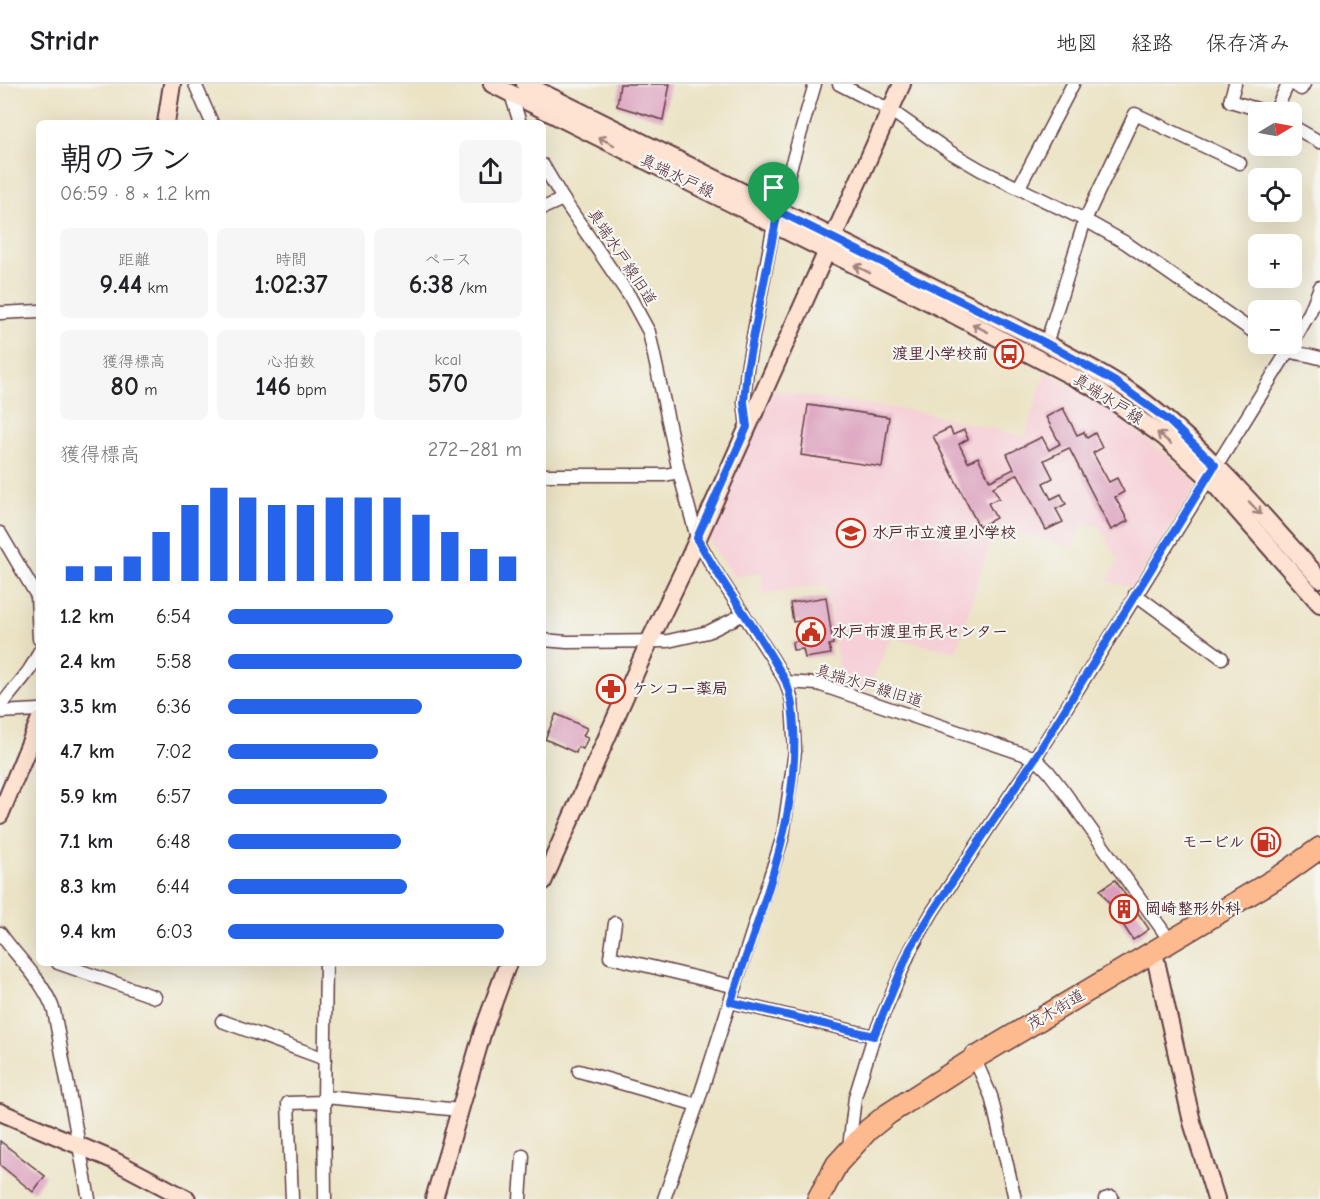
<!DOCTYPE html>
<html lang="ja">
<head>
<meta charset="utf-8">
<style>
	body { margin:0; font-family:"Comic Neue","Klee One",sans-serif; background:#f6f6f6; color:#202124; height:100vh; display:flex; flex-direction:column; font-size:22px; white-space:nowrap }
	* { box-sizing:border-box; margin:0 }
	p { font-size:20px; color:#757577 }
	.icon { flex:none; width:33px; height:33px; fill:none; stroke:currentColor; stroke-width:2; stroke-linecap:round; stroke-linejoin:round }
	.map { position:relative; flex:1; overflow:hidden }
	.drawer { position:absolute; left:36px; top:36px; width:510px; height:846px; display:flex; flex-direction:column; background:#fff; border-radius:9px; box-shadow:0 6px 24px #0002 }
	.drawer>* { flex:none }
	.needle { width:39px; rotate:80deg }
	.fabs { position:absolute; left:1248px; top:18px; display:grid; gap:12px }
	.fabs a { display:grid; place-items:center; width:54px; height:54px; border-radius:9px; background:#fff; box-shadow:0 6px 24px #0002; font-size:30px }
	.pin { position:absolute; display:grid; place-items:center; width:51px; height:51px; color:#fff; margin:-62px -26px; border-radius:50% 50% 50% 0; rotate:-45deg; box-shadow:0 0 6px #0007 }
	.pin .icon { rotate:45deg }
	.round { display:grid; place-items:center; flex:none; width:63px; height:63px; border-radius:9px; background:#f6f6f6 }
	.overview { display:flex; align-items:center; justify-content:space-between; height:102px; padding:0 24px }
	h1 { font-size:33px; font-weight:700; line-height:45px }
	.metrics { display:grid; grid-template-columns:repeat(3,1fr); gap:9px; height:102px; padding:6px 24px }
	.metrics div { display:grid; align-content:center; border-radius:9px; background:#f6f6f6; text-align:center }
	.metrics b { font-size:26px; font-weight:700 }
	.metrics small { font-size:16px; font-weight:400 }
	.metrics p { font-size:16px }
	.chart { height:168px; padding:12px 24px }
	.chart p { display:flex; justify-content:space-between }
	.chart svg { width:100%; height:108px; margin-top:6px; stroke:#2563eb; stroke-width:6 }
	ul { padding:0 24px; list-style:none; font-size:20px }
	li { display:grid; grid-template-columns:96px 72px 1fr; align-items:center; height:45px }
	li i { height:15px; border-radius:8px; background:#2563eb }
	header { display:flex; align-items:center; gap:36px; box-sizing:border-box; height:84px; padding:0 30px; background:#fff; border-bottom:2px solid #e0e0e0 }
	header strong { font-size:28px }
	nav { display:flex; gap:33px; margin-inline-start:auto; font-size:21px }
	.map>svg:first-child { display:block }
</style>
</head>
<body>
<header>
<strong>Stridr</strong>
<nav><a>地図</a><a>経路</a><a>保存済み</a></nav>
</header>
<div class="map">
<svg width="1320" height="1115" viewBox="0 0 1320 1115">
	<rect width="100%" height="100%" fill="#f6f6f2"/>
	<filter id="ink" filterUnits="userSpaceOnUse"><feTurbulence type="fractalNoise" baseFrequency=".0167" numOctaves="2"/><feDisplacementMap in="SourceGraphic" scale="12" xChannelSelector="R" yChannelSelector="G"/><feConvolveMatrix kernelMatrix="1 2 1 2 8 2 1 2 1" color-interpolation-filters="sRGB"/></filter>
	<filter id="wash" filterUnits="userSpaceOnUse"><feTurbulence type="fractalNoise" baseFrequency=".008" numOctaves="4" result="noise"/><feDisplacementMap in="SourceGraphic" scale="24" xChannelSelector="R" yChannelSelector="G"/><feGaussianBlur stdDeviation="1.35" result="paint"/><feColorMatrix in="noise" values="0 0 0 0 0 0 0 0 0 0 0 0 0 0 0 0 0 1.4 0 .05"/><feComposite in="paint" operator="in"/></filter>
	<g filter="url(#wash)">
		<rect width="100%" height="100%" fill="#ebe3c4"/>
		<polygon fill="#f6cfd7" points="1045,288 1098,315 1171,375 1197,400 1132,504 1107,497 1119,477 1098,441 1082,441 1073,464 995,444 956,568 891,553 867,608 841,599 826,501 762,510 762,489 733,493 708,454 710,439 772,306 835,317 917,327 1025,353"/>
		<g id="blocks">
			<g fill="#db9fbd">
				<polygon points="620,0 670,0 663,36 617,22"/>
				<polygon points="808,321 889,333 882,383 801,371"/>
				<polygon points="1063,324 1077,351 1084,348 1087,354 1095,349 1102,364 1093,369 1109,398 1117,394 1124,408 1115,413 1128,437 1111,446 1069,364 1044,376 1053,394 1043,399 1051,415 1061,410 1066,420 1056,425 1063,438 1046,446 1018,390 993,403 999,414 988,419 996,434 979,443 933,352 950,344 953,351 964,346 968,355 959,360 968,378 978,373 990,397 1014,385 1007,370 1042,353 1049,366 1060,360 1046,333"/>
				<polygon points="826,513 833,560 829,561 831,570 805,574 803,565 793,566 792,558 802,556 799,537 793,538 790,519"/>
				<polygon points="556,630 587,644 583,652 588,654 583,665 578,663 576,669 545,655"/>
				<polygon points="1115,796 1149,845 1133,856 1100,806"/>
				<polygon points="0,1057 45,1092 33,1108 0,1081"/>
			</g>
		</g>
	</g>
	<g filter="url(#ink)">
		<use href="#blocks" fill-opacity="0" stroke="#623c42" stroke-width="1.5"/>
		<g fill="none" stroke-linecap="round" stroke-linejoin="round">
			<g stroke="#623c42" stroke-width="15">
				<g id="street">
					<polyline points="195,0 212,39"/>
					<polyline points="839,0 890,26 950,68 981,86 1085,136 1126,159 1258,251"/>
					<polyline points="1235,0 1230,17 1267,28"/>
					<polyline points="1294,0 1301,5 1304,0"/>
					<polyline points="510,7 520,39"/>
					<polyline points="1275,28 1288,0"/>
					<polyline points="1292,42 1320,58"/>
					<polyline points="543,81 563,115 630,213 649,248 679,388 697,454 711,480 772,574 786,598 792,617 795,667 783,752 697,1021 664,1115"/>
					<polyline points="1019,103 1073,0"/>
					<polyline points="543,124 563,115"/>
					<polyline points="0,229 39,227"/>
					<polyline points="1046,260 1085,136 1135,30 1240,79"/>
					<path d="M1271,260c14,9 32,9 49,14"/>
					<polyline points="747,343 744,318 747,285 774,140 815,0"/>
					<polyline points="543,391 665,391 679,388"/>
					<polyline points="0,449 37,512 39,555"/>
					<polyline points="1135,510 1222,574"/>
					<polyline points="543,556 567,558 668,557 708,548 744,530"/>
					<polyline points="786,598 818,600 1035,674 1048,687 1065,709 1171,858"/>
					<path d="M0,624c12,-19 31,-35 39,-56"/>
					<polyline points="0,628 39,626"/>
					<polyline points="615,839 610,873 736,903"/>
					<path d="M0,849c19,27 43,47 54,78l35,188"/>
					<polyline points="58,879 155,913"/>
					<polyline points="731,918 874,952"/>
					<polyline points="222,937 325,975"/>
					<polyline points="972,969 991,1012 1015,1115"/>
					<polyline points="579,987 697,1021"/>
					<polyline points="325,1013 460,1026"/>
					<polyline points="324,1018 325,1115"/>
					<polyline points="849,1064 855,1013 874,952 911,865 933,827 1035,674 1288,267 1310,228 1320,203"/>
					<polyline points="292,1115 288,1019 324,1018 326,879"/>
					<polyline points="520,1115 523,1072"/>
					<polyline points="1105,1115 1112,1113"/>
				</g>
			</g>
			<g stroke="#623c42" stroke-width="20">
				<g id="secondary">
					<polyline points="492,0 943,225 1098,306 1164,353 1208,393 1320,520"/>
					<path d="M525,0l519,258c33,19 68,35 98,58 67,51 122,117 178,179"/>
					<polyline points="166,39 172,0"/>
					<polyline points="0,731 39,637"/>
					<polyline points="543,798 649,558 685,483 902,0"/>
					<polyline points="1154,868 1192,1038 1216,1115"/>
					<polyline points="0,1028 113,1076 187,1115"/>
					<polyline points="434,1115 483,947 508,879"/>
				</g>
			</g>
			<g stroke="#623c42" stroke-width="24">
				<polyline id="highway" points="818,1115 837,1080 868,1046 888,1030 975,974 1282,791 1320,764"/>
			</g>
			<use href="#street" stroke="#fff" stroke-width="12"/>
			<use href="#secondary" stroke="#fee3d2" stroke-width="16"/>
			<use href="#highway" stroke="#fcba8e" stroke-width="21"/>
		</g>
		<defs><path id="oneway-shaft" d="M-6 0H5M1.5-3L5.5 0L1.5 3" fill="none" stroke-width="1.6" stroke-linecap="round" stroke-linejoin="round" transform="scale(1.5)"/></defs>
		<g stroke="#a4817e">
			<use href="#oneway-shaft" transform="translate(606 57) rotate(-153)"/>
			<use href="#oneway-shaft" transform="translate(862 185) rotate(-153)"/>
			<use href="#oneway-shaft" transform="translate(980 244) rotate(-153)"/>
			<use href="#oneway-shaft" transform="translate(1164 354) rotate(-140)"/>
			<use href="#oneway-shaft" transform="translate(1255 424) rotate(47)"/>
		</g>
	</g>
	<g fill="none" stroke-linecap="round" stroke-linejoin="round" filter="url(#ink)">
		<g stroke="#fff" stroke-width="12">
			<path id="route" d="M778,127l266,131 70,39 55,40 46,44 -180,293 -102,153 -23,38 -36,87 -143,-34c28,-88 68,-180 63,-275 -1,-15 -2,-30 -8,-45 -5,-10 -12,-21 -18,-31 -23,-38 -50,-73 -71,-113l50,-111 -3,-25 3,-33z"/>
		</g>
		<use href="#route" stroke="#2563eb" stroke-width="8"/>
	</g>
	<defs>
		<g id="bus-ring" transform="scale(1.5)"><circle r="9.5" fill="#f6f6f2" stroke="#c8321e" stroke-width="1.5"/><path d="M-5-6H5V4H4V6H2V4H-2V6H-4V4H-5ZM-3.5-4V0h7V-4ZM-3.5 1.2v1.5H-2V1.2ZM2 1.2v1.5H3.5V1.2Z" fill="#c8321e"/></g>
		<g id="school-ring" transform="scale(1.5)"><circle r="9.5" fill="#f6f6f2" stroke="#c8321e" stroke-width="1.5"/><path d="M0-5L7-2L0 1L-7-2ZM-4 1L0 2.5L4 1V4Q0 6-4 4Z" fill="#c8321e"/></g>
		<g id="civic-ring" transform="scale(1.5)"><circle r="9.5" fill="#f6f6f2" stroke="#c8321e" stroke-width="1.5"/><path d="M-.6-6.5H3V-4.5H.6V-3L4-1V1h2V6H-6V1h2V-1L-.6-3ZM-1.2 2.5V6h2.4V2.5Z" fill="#c8321e"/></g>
		<g id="pharmacy-ring" transform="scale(1.5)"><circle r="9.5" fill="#f6f6f2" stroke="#c8321e" stroke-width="1.5"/><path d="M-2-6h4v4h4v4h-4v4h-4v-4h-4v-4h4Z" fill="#c8321e"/></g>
		<g id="fuel-ring" transform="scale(1.5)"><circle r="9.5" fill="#f6f6f2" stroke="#c8321e" stroke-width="1.5"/><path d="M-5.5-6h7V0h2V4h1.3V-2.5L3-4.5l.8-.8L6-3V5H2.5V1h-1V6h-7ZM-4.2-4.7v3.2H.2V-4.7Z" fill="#c8321e"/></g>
		<g id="building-ring" transform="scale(1.5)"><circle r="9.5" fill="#f6f6f2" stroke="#c8321e" stroke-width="1.5"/><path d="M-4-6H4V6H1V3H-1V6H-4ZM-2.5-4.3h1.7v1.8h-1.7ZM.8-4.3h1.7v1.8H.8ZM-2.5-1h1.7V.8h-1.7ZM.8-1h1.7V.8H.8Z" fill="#c8321e"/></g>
	</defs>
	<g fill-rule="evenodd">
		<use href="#bus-ring" x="1009" y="270"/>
		<use href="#school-ring" x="851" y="449"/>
		<use href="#civic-ring" x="811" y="548"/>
		<use href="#pharmacy-ring" x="611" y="605"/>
		<use href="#fuel-ring" x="1266" y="758"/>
		<use href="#building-ring" x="1124" y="825"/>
	</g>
	<g text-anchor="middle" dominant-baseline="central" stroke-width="4.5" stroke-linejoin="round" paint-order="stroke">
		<g font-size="16" fill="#4a1f2b" stroke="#f6f6f2">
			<text transform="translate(677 92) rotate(26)">真端水戸線</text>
			<text transform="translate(622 173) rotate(57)">真端水戸線旧道</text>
			<text transform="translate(1108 315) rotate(33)">真端水戸線</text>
			<text transform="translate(869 602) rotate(17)">真端水戸線旧道</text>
			<text transform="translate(1056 926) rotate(-31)">茂木街道</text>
		</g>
		<g font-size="16" font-weight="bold" fill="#4a1f2b" stroke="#f6f6f2" text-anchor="start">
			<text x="988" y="270" text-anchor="end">渡里小学校前</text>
			<text x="872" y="449">水戸市立渡里小学校</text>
			<text x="832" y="548">水戸市渡里市民センター</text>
			<text x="632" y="605">ケンコー薬局</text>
			<text x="1245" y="758" text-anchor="end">モービル</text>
			<text x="1145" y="825">岡崎整形外科</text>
		</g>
	</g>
</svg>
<div class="fabs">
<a><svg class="needle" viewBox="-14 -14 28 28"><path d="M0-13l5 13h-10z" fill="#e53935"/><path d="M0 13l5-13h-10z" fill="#757577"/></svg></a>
<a><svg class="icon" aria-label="locate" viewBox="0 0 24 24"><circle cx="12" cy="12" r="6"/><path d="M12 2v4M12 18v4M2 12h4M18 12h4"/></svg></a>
<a>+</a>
<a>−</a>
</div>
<div class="pin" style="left:774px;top:140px;background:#1e9e55"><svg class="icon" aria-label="arrive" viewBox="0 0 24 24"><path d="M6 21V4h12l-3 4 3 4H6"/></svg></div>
<section class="drawer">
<div class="overview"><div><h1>朝のラン</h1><p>06:59 · 8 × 1.2 km</p></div><a class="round"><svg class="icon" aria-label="share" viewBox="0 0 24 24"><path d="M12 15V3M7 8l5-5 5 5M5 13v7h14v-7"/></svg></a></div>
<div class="metrics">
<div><p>距離</p><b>9.44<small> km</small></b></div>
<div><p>時間</p><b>1:02:37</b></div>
<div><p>ペース</p><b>6:38<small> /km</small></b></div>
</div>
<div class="metrics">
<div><p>獲得標高</p><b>80<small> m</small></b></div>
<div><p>心拍数</p><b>146<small> bpm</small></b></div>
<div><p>kcal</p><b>570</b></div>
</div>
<div class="chart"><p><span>獲得標高</span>272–281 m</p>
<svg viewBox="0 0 160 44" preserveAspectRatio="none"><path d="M5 44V38M15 44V38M25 44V34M35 44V24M45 44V13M55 44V6M65 44V10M75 44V13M85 44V13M95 44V10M105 44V10M115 44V10M125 44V17M135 44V24M145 44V31M155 44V34"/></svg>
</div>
<ul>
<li><b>1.2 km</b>6:54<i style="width:56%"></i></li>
<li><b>2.4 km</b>5:58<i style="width:100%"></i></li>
<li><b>3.5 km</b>6:36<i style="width:66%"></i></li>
<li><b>4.7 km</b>7:02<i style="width:51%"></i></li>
<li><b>5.9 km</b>6:57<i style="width:54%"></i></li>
<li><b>7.1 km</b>6:48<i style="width:59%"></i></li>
<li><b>8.3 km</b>6:44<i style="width:61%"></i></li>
<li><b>9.4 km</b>6:03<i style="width:94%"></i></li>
</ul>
</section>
</div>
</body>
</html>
